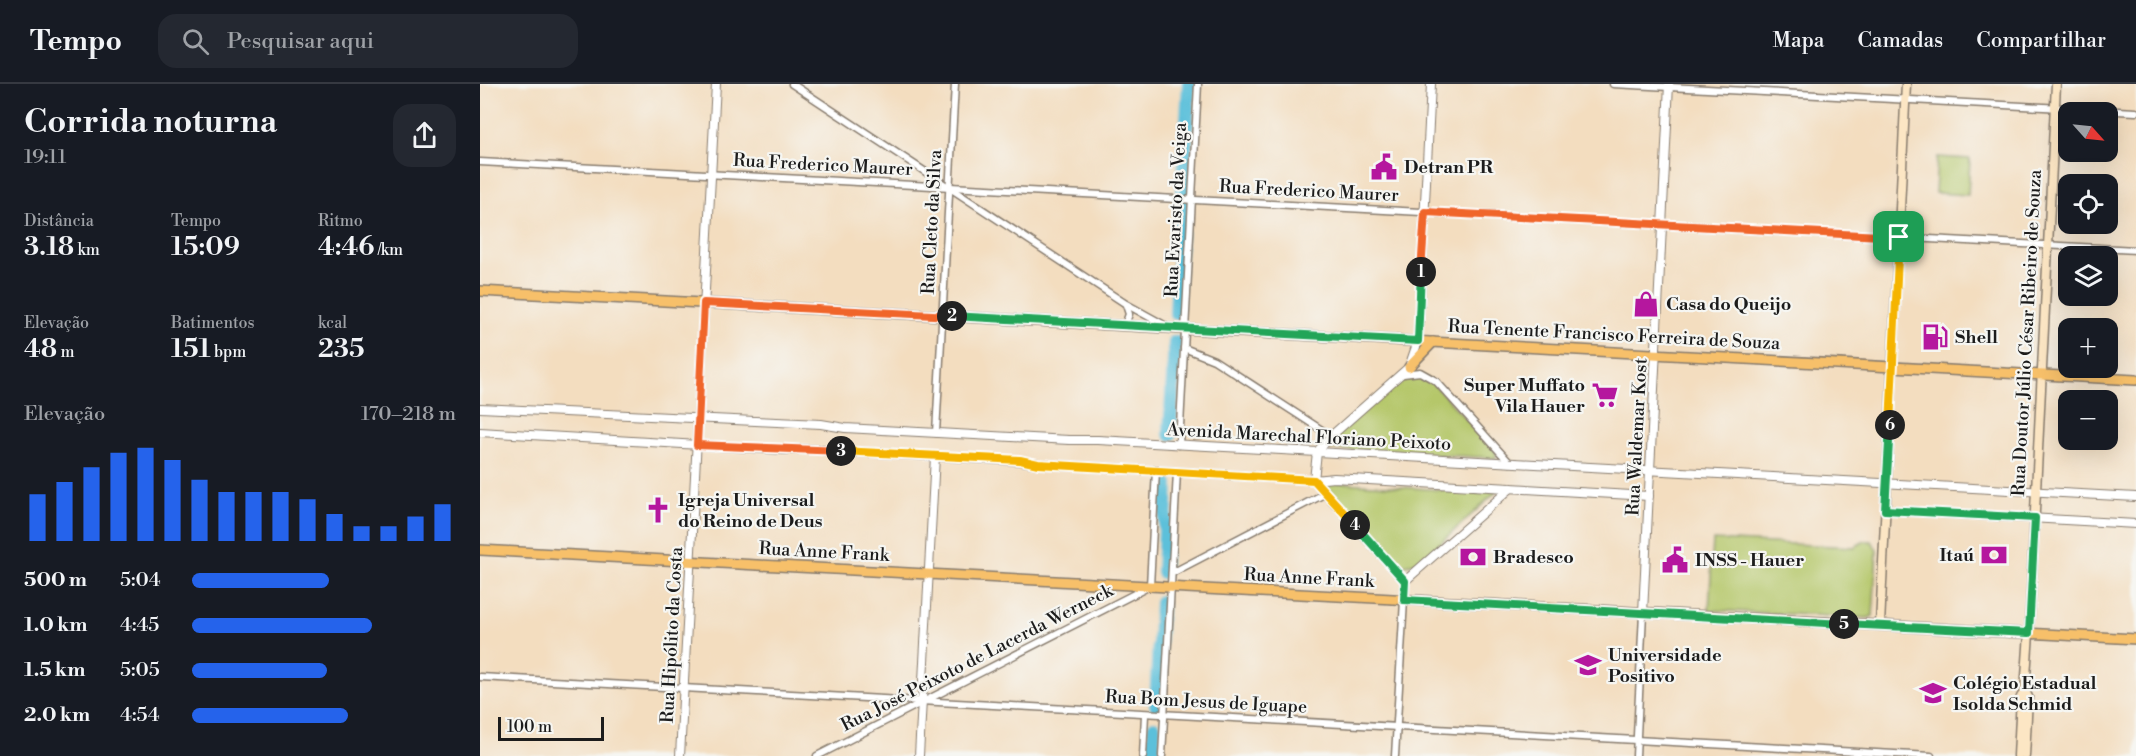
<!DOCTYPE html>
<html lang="pt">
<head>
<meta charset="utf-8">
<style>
	body { margin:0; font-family:"Libre Bodoni",serif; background:#242831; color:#f1f3f6; height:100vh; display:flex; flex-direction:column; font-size:22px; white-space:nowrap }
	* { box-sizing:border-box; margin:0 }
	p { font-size:20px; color:#9ea1a6 }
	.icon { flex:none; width:33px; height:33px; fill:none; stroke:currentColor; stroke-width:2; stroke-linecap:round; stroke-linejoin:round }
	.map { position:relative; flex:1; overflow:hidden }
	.details { display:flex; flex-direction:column; background:#171b24; width:480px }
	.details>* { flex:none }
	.needle { width:39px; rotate:117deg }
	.controls { position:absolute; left:1578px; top:18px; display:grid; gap:12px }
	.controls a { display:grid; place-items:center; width:60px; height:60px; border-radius:12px; background:#171b24; box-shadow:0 6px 24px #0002; font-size:30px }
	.scale { position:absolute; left:18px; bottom:15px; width:106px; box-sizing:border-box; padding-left:6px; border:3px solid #1c1c1c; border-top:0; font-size:16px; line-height:21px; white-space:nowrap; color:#1c1c1c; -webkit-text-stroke:4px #f6f6f2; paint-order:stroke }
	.pin { position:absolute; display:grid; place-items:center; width:51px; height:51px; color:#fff; margin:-26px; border-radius:12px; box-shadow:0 3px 9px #0006 }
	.km { position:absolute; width:30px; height:30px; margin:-15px; border-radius:50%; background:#222; color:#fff; font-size:16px; line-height:30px; text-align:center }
	.round { display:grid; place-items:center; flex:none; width:63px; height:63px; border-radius:18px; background:#242831 }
	.summary { display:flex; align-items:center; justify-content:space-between; height:102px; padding:0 24px }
	h1 { font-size:33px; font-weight:600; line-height:45px }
	.metrics { display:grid; grid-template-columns:repeat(3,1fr); gap:9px; height:102px; padding:6px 24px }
	.metrics div { display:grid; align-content:center }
	.metrics b { font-size:26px; font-weight:600 }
	.metrics small { font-size:16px; font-weight:400 }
	.metrics p { font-size:16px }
	.chart { height:168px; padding:12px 24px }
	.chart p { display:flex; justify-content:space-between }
	.chart svg { width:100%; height:108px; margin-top:6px; stroke:#2563eb; stroke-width:6 }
	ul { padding:0 24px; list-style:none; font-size:20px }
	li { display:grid; grid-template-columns:96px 72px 1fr; align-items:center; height:45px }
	li i { height:15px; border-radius:8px; background:#2563eb }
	header { display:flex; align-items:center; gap:36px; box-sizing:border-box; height:84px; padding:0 30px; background:#171b24; border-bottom:2px solid #363941 }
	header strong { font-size:28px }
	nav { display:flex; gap:33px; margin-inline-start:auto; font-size:21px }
	.search { width:420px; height:54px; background:#242831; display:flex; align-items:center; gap:15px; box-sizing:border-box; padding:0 21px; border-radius:18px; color:#9ea1a6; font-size:22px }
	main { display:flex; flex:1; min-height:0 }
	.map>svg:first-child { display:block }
</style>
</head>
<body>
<header>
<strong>Tempo</strong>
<div class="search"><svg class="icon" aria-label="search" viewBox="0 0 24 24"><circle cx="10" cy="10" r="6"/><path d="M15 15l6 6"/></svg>Pesquisar aqui</div>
<nav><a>Mapa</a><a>Camadas</a><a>Compartilhar</a></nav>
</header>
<main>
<section class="details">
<div class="summary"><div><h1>Corrida noturna</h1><p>19:11</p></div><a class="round"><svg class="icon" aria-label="share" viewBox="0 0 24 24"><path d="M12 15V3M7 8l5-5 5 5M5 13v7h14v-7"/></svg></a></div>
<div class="metrics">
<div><p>Distância</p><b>3.18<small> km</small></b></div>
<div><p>Tempo</p><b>15:09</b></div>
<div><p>Ritmo</p><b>4:46<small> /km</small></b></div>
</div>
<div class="metrics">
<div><p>Elevação</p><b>48<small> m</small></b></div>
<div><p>Batimentos</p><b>151<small> bpm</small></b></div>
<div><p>kcal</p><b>235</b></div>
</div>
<div class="chart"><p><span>Elevação</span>170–218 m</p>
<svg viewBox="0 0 160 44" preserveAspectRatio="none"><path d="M5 44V25M15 44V20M25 44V14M35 44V8M45 44V6M55 44V11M65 44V19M75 44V24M85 44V24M95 44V24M105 44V27M115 44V33M125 44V38M135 44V38M145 44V34M155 44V29"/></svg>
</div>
<ul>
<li><b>500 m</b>5:04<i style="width:52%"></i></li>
<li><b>1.0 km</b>4:45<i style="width:68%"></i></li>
<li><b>1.5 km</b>5:05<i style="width:51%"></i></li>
<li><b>2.0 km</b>4:54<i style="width:59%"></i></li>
</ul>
</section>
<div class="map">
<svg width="1656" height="672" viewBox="0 0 1656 672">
	<rect width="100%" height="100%" fill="#f6f6f2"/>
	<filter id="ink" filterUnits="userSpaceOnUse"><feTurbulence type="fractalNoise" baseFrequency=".0167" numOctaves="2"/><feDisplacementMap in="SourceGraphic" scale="12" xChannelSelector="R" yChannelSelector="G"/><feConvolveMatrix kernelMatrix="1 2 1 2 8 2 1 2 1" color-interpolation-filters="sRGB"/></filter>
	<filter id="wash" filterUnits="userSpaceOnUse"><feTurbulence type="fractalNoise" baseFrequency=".008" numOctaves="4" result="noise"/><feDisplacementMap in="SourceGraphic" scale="24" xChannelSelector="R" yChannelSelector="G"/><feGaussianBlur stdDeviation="1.35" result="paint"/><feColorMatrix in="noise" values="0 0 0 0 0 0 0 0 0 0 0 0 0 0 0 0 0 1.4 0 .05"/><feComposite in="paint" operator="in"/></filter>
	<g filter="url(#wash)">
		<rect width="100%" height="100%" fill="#f3ddbf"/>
		<g fill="#b5c76b" stroke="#687244" stroke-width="1.5">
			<polygon points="1457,73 1490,75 1488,111 1455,109"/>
			<polygon points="934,290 940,291 951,297 1016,368 1016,374 850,365 849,362 857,351 920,295 925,292"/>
			<path d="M852,398l151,11 4,-3h8l1,2 -75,69c-8,4 -15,5 -23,2 -17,-6 -54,-56 -68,-72l-4,-7z"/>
			<polygon points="1233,456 1374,463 1385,457 1392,457 1397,467 1393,532 1388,534 1229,526"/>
		</g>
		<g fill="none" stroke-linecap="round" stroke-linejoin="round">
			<g stroke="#5cc0da" stroke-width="14">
				<polyline points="696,229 709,0"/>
				<polyline points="690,350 695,258"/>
				<polyline points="683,488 687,400"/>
				<polyline points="676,621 681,518"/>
				<polyline points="673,672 674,643"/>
			</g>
		</g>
	</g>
	<g filter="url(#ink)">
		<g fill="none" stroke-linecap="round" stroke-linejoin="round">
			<g stroke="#887c6e" stroke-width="9">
				<g id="minor">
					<polyline points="312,0 646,220 686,242"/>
					<polyline points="1133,0 1656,28"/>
					<polyline points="0,78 1656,166"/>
					<polyline points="645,241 649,230 646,221"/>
					<polyline points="704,264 734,276 851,352"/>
					<polyline points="923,290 940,288 956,297 1030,379"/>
					<polyline points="456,349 475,0"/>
					<polyline points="699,361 718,0"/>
					<polyline points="692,489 846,409"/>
					<polyline points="0,593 1451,672"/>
					<polyline points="337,672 670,502 676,386"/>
					<polyline points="663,672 665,630"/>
					<polyline points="682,672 697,388"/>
					<polyline points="915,672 924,516"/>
					<polyline points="1156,672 1163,529"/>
				</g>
			</g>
			<g stroke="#887c6e" stroke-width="10">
				<g id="tertiary">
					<polyline points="0,324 341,340 365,344 589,356 618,356 1656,413"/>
					<polyline points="0,348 304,366 324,365 540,377 559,380 834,396 854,394 1169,412"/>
					<polyline points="1405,426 1656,440"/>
					<polyline points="925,497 834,396 837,368 851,352 929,283 938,257 951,0"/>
					<polyline points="925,497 1031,404"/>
					<polyline points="924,516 925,497"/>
					<polyline points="1163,529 1189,0"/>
					<polyline points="200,672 236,0"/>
					<polyline points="439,672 455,372"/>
				</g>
			</g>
			<g stroke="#887c6e" stroke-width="11">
				<g id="secondary">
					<polyline points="1400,541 1426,0"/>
					<polyline points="1545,607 1548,613 1545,672"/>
					<polyline points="1538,672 1541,613 1545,607 1549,549 1576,0"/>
				</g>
			</g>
			<g stroke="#887c6e" stroke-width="12">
				<g id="primary">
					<polyline points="0,207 1656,296"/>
					<polyline points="929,283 953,258"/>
					<polyline points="0,466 1656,555"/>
				</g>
			</g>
			<use href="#minor" stroke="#fff" stroke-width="6"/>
			<use href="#tertiary" stroke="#fff" stroke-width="8"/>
			<use href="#secondary" stroke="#fce6c4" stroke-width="8"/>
			<use href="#primary" stroke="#f7c06b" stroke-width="9"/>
		</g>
	</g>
	<g fill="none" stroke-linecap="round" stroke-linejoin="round" filter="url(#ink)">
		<g stroke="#fff" stroke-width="12">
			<polyline id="split-1" points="941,188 945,128 1419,153"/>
		</g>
		<g stroke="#fff" stroke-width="12">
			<polyline id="split-2" points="472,232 938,257 941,188"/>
		</g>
		<g stroke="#fff" stroke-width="12">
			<polyline id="split-3" points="361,367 217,361 224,219 472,232"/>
		</g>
		<g stroke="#fff" stroke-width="12">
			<polyline id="split-4" points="361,367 540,376 558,380 834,396 875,441"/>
		</g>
		<g stroke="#fff" stroke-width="12">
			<polyline id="split-5" points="875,441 925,497 924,516 1364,540"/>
		</g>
		<g stroke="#fff" stroke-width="12">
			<polyline id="split-6" points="1364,540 1549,549 1555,434 1405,426 1410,341"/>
		</g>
		<g stroke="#fff" stroke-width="12">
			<polyline id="split-7" points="1410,341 1419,153"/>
		</g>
		<use href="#split-1" stroke="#f0652b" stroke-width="8"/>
		<use href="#split-2" stroke="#22a559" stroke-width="8"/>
		<use href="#split-3" stroke="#f0652b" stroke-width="8"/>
		<use href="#split-4" stroke="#f5b400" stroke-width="8"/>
		<use href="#split-5" stroke="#22a559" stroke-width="8"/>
		<use href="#split-6" stroke="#22a559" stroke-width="8"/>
		<use href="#split-7" stroke="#f5b400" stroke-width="8"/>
	</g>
	<defs>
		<g id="civic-bare" transform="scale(2.07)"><path d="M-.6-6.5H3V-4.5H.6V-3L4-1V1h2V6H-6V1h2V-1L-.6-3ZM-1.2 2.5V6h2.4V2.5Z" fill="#b5179e" stroke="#f6f6f2" stroke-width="2.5" paint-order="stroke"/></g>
		<g id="shop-bare" transform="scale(2.07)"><path d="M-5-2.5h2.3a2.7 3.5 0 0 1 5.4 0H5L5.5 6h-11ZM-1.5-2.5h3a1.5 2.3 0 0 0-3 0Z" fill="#b5179e" stroke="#f6f6f2" stroke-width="2.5" paint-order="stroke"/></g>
		<g id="fuel-bare" transform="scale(2.07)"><path d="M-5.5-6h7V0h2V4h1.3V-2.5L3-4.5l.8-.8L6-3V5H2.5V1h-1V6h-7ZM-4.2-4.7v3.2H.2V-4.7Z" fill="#b5179e" stroke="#f6f6f2" stroke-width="2.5" paint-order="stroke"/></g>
		<g id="supermarket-bare" transform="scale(2.07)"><path d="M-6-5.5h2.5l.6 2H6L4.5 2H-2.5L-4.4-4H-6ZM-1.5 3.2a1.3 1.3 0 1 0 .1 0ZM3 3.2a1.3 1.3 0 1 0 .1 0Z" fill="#b5179e" stroke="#f6f6f2" stroke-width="2.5" paint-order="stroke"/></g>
		<g id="church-bare" transform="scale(2.07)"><path d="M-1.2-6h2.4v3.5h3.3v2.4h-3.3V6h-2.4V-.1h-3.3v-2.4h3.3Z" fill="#b5179e" stroke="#f6f6f2" stroke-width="2.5" paint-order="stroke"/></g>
		<g id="bank-bare" transform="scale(2.07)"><path d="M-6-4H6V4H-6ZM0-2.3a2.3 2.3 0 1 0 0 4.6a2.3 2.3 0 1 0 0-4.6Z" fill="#b5179e" stroke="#f6f6f2" stroke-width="2.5" paint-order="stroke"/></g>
		<g id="university-bare" transform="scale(2.07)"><path d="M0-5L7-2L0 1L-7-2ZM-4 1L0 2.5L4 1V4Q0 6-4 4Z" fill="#b5179e" stroke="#f6f6f2" stroke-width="2.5" paint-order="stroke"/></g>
		<g id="school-bare" transform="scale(2.07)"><path d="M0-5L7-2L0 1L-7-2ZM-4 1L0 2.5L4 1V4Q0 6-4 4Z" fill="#b5179e" stroke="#f6f6f2" stroke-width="2.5" paint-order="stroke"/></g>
	</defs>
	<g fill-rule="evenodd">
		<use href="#civic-bare" x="904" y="83"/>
		<use href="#shop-bare" x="1166" y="220"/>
		<use href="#fuel-bare" x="1455" y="253"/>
		<use href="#supermarket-bare" x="1125" y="311"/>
		<use href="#church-bare" x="178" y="426"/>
		<use href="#bank-bare" x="1514" y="471"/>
		<use href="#bank-bare" x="993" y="473"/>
		<use href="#civic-bare" x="1195" y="476"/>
		<use href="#university-bare" x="1108" y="581"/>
		<use href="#school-bare" x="1453" y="609"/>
	</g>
	<g text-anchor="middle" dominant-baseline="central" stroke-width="4.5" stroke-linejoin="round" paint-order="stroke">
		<g font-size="18" fill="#1c1c1c" stroke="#f6f6f2">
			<text transform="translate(343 81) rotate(3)">Rua Frederico Maurer</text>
			<text transform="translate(829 107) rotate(3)">Rua Frederico Maurer</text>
			<text transform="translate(696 126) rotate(-87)">Rua Evaristo da Veiga</text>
			<text transform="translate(452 138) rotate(-87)">Rua Cleto da Silva</text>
			<text transform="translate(1547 249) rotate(-87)">Rua Doutor Júlio César Ribeiro de Souza</text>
			<text transform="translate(1134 251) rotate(3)">Rua Tenente Francisco Ferreira de Souza</text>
			<text transform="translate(829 353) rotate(3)">Avenida Marechal Floriano Peixoto</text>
			<text transform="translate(1157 353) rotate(-87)">Rua Waldemar Kost</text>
			<text transform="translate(344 468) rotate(3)">Rua Anne Frank</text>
			<text transform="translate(829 494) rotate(3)">Rua Anne Frank</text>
			<text transform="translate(192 551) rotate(-87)">Rua Hipólito da Costa</text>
			<text transform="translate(497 574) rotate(-27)">Rua José Peixoto de Lacerda Werneck</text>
			<text transform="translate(726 618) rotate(3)">Rua Bom Jesus de Iguape</text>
		</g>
		<g font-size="18" font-weight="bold" fill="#1c1c1c" stroke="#f6f6f2" text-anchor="start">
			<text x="924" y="83">Detran PR</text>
			<text x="1186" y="220">Casa do Queijo</text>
			<text x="1475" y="253">Shell</text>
			<text x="1105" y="301" text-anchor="end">Super Muffato<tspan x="1105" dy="21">Vila Hauer</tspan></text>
			<text x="198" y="416">Igreja Universal<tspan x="198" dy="21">do Reino de Deus</tspan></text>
			<text x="1494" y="471" text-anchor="end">Itaú</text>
			<text x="1013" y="473">Bradesco</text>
			<text x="1215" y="476">INSS - Hauer</text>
			<text x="1128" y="571">Universidade<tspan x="1128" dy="21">Positivo</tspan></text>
			<text x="1473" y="599">Colégio Estadual<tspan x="1473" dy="21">Isolda Schmid</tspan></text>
		</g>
	</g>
</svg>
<div class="controls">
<a><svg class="needle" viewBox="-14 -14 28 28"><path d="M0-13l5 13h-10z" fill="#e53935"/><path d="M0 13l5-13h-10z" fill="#9ea1a6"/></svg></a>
<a><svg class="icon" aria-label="locate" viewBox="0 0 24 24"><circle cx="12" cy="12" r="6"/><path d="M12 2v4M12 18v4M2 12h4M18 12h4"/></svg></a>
<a><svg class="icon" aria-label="layers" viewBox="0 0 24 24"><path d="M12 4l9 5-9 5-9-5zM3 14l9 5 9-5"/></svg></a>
<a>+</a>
<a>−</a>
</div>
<div class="scale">100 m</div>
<div class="pin" style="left:1419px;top:153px;background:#1e9e55"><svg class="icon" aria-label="arrive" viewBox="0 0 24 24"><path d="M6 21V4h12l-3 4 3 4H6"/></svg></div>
<b class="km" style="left:941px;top:188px">1</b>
<b class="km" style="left:472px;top:232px">2</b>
<b class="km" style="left:361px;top:367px">3</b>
<b class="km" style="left:875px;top:441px">4</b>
<b class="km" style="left:1364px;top:540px">5</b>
<b class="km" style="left:1410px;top:341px">6</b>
</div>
</main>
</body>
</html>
